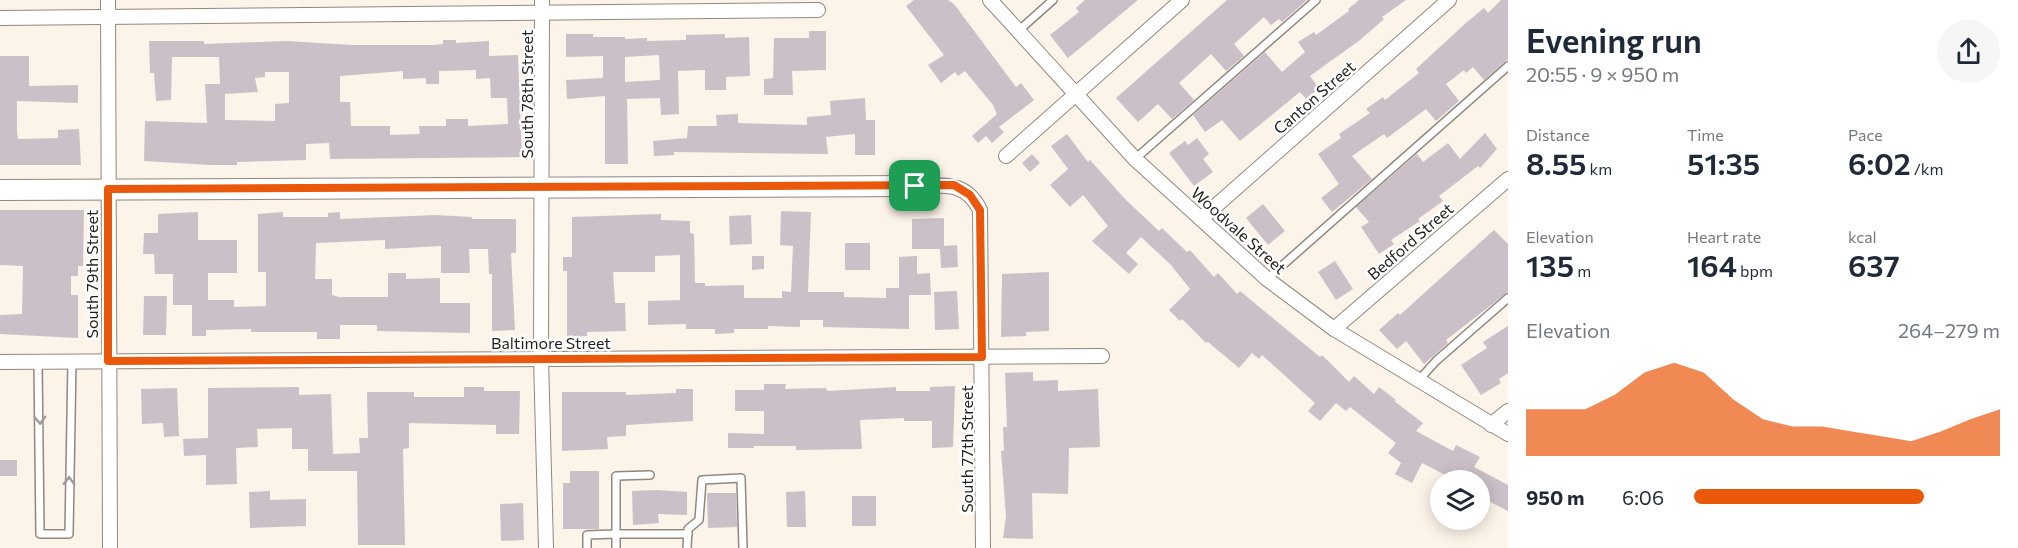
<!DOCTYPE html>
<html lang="en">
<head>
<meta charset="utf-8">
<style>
	body { margin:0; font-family:Commissioner,sans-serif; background:#f6f6f7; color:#1f2937; height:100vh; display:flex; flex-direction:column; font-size:22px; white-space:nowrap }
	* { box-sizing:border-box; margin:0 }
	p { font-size:20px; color:#747a83 }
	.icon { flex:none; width:33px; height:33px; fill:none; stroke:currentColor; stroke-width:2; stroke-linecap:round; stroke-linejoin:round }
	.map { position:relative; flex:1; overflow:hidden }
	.side { display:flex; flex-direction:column; background:#fff; width:510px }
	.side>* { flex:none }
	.controls { position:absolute; left:1430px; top:470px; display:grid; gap:12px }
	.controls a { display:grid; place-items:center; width:60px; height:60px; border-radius:50%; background:#fff; box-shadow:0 3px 15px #0003; font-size:30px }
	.pin { position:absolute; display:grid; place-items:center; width:51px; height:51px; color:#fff; margin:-26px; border-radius:12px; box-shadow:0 3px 9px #0006 }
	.round { display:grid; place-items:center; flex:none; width:63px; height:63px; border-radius:32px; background:#f6f6f7 }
	.summary { display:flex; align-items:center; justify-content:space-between; height:102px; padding:0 18px }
	h1 { font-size:33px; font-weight:600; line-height:45px }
	.figures { display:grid; grid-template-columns:repeat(3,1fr); gap:9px; height:102px; padding:6px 18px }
	.figures div { display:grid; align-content:center }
	.figures b { font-size:30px; font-weight:600 }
	.figures small { font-size:16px; font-weight:400 }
	.figures p { font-size:16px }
	.chart { height:168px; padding:12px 18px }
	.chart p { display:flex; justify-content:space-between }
	.chart svg { width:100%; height:108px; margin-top:6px; fill:#ea580c; opacity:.7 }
	ul { padding:0 18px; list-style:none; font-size:20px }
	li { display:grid; grid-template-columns:96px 72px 1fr; align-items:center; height:45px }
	li i { height:15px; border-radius:8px; background:#ea580c }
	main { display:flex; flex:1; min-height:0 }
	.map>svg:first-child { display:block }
</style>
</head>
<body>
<main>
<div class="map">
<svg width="1508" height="548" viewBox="0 0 1508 548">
	<rect width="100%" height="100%" fill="#fcf3e9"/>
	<g fill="#cbc0c8" fill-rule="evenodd">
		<polygon points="914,0 948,0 954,4 1016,87 1021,83 1034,100 999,127 1004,132 992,143 986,136 978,143 972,136 997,114 993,105 965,71 958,76 955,72 941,83 928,65 944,55 906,6"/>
		<polygon points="1085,0 1138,0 1068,58 1050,35 1079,12 1076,8"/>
		<polygon points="1227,0 1307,0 1282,22 1279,19 1271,25 1264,17 1234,44 1244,56 1226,71 1211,54 1179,83 1194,100 1172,119 1158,104 1138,122 1116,98"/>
		<polygon points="1359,0 1406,0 1382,17 1384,19 1360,40 1310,76 1319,88 1306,99 1300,92 1240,141 1222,120 1205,132 1193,115 1265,52 1282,72 1305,52 1298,42 1314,32 1316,35 1349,11 1348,9"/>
		<polygon points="1501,0 1508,0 1508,59 1484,80 1473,67 1466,73 1464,70 1446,84 1459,101 1436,121 1426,109 1387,138 1384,134 1352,156 1372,179 1332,212 1321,198 1339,184 1318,154 1341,138 1339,134 1370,113 1366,109 1383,97 1385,100 1419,73 1416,69 1467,22 1484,8 1488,13"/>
		<polygon points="809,31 826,31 826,70 792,71 793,95 764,95 764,79 773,78 774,38 809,38"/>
		<path d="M566,34h27v3h32v2l22,-1v3l39,-1v-5l39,-1v4l24,-1 1,39 -24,1v13h-21v-20l-27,1 1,43 -18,1 -1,-17 -33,1 1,65h-23v-68l-38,3 -1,-19 37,-2v-22l-37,1zM659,55l1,25 -35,2v-25z"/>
		<path d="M443,40h13v3l33,-2v15l29,-1 4,102 -192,2 -1,-16 -23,1v16l-69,2v3h-26l-67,-4 1,-40 62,2 -2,-39h15l-1,-27h-47l-1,43 -15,1 -2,-28h-4l-1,-32h55v3l83,-3 65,4h82l9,-1zM476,70v9l14,-1 1,20h16l1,26 -40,2v-7h-22v7h-27l1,8 -30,1v-9h-39l-1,-24h-10v-26l63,-5v8l23,-1v6h13v-13zM265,72h24v31l-14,1v17l-50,-1v-26l33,-2 -3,-14 10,-1z"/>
		<polygon points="0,56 29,56 29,86 78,85 78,103 17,101 17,132 18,139 58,138 58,130 79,129 81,165 0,165"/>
		<polygon points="865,98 866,120 875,120 875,155 855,155 855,134 826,137 828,154 674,152 674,155 654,156 653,141 687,138 688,126 717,126 716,115 738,114 738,123 807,125 807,117 831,115 830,101"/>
		<polygon points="1485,133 1497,149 1480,168 1478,166 1439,196 1443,201 1418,219 1420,221 1391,240 1394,244 1379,254 1361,227 1369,222 1356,207 1417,154 1423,162 1448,143 1460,159"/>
		<polygon points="1067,134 1088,162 1090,160 1126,200 1159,231 1162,228 1187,252 1190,250 1214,277 1218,273 1237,294 1240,291 1320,357 1322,355 1349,382 1354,376 1374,394 1379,387 1396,400 1394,401 1423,423 1416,431 1453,451 1456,445 1480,457 1474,467 1508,485 1508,511 1479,496 1479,480 1455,480 1422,463 1412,483 1395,474 1401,463 1388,453 1396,443 1350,407 1346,411 1336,403 1320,421 1308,411 1315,403 1262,355 1259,359 1252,353 1239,368 1208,342 1206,343 1182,319 1180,321 1169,310 1190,289 1171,265 1141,237 1126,253 1138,264 1129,274 1092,241 1108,226 1083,195 1070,207 1050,185 1068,169 1051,146"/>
		<polygon points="1197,138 1209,154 1203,159 1213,172 1194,186 1169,153 1185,141 1188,145"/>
		<polygon points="1032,154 1040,163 1030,172 1022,163"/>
		<polygon points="1263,204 1285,231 1268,245 1246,218"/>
		<polygon points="0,210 84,210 83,266 78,266 78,276 71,276 71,295 78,295 78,338 0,334 0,315 22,314 23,266 0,265"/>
		<polygon points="781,211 811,212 808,292 844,292 844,297 886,298 886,288 899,288 899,257 917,256 917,274 930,273 931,295 909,295 909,329 823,327 823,320 800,320 800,327 768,326 768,329 734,329 734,333 715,334 715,329 686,329 686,324 648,325 648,301 680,300 680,255 655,256 655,272 613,272 615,303 625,303 626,331 587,332 587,336 567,337 567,271 563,271 563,257 572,257 572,217 661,214 661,220 690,221 690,233 694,234 695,283 705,283 705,286 744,285 744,298 782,298 782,291 791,292 793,246 780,245"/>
		<polygon points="198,212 198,240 237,240 237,273 208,273 208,300 234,300 234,307 266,306 266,272 258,272 258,214 283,212 283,217 328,217 328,213 340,212 340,219 435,215 472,217 472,219 516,219 516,253 511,253 515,330 492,331 492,274 489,274 488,249 469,249 470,273 441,273 441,246 385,249 385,240 316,243 315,279 332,279 332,295 339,297 388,297 388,273 406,273 406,279 440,278 440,303 470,303 470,333 377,331 377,325 340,325 340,339 317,339 317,332 251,332 251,329 206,330 206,336 192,336 192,305 173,305 173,274 155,274 154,254 143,254 144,233 158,233 158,214"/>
		<polygon points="751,215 752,244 730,245 729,216"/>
		<polygon points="944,218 944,246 957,245 958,267 941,268 940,249 912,249 912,219"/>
		<polygon points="1494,230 1508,244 1508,292 1446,340 1448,343 1424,364 1406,341 1397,349 1379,330 1398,313 1400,315"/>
		<rect x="845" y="243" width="25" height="27"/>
		<polygon points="752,256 764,256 764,269 752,270"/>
		<polygon points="1335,261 1353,289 1336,300 1318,272"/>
		<polygon points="1049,272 1049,331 1026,332 1026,336 1001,337 1002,274"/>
		<polygon points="957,291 959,329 935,330 934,292"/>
		<polygon points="144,296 167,296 166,335 143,335"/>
		<polygon points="1508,326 1508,373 1499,379 1501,383 1481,395 1461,365 1487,348 1483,342"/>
		<polygon points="1033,372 1033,381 1058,380 1058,391 1098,389 1100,447 1069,448 1068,494 1032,493 1033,539 1003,538 1006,516 1001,451 1004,451 1003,427 1007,427 1005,373"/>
		<polygon points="764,384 786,384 785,389 826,388 827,391 896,387 896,391 930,391 930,387 955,386 953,447 932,448 932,421 904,421 904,418 860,420 862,449 796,450 796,446 754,446 754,448 728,448 728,433 764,434 764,411 735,411 735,390 764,390"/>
		<polygon points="299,387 299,395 331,394 333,454 360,453 359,438 368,438 367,392 414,392 414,397 464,397 464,387 484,387 484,391 520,391 519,434 496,434 496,425 409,423 409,448 403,449 405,545 358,545 357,471 308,471 308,449 292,449 292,428 257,429 258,447 236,448 237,484 206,485 206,455 184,456 183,439 208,438 208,388"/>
		<polygon points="177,388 179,436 164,437 163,423 142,424 141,389"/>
		<polygon points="676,389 693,389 693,421 626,425 626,436 607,437 608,449 562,451 562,392 626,392 626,395 676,393"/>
		<rect x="0" y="460" width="17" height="16"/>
		<polygon points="570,471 599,471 599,529 563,529 563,483 570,483"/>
		<polygon points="657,490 687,492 687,515 658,514 659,523 633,525 632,491"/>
		<polygon points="270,491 270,500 306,499 306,526 250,528 249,492"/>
		<polygon points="805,491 806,527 787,527 786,492"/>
		<polygon points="707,493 736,493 737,527 708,528"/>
		<rect x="852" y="496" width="24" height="30"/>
		<polygon points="523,503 524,540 501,541 500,504"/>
	</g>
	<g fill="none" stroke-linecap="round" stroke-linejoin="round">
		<g stroke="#90887f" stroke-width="10">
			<g id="lane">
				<polyline points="1017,32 1053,0"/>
				<polyline points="1135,159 1316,0"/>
				<polyline points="1267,279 1508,66"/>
				<polyline points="38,362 40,534 69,534 72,361"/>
				<polyline points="1418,381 1436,361 1508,298"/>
				<polyline points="587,548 587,535 616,534 616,476 650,475"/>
				<polyline points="616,548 616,534 688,534"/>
				<polyline points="687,548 688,529 699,520 702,480 741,478 743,548"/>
			</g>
		</g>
		<g stroke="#90887f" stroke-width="16">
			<g id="street">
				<polyline points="108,0 110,548"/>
				<polyline points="542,0 541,358 546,548"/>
				<polyline points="990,0 1135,159 1267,279 1334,329 1508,434"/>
				<polyline points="0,18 818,10"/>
				<polyline points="1006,156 1182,0"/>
				<path d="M915,186c28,-1 51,-5 65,24l3,338"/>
				<polyline points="1201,219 1449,0"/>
				<polyline points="1334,329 1508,179"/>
				<polyline points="0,362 1102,356"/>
				<polyline points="1491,425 1508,411"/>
			</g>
		</g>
		<g stroke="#90887f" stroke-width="22">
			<polyline id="secondary" points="0,190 915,186"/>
		</g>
		<use href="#lane" stroke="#fff" stroke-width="7"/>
		<use href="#street" stroke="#fff" stroke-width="14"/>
		<use href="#secondary" stroke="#fff" stroke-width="20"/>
	</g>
	<defs><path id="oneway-chevron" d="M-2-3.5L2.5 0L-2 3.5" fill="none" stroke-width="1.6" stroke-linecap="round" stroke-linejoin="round" transform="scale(1.5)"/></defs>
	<g stroke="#9c9a98">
		<use href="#oneway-chevron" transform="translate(40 420) rotate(88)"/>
		<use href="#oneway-chevron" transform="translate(69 481) rotate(-89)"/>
	</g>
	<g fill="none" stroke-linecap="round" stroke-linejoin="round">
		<g stroke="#fff" stroke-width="12">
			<polygon id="route" points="954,185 970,195 980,210 982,357 108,361 108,189"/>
		</g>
		<use href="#route" stroke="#ea580c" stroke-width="8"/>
	</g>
	<g text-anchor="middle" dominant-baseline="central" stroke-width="5" stroke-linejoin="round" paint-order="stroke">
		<g font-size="16" fill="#221e1b" stroke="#fff">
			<text transform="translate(526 94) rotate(-90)">South 78th Street</text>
			<text transform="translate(1314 97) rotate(-41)">Canton Street</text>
			<text transform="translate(1239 230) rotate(42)">Woodvale Street</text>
			<text transform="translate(1410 241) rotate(-41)">Bedford Street</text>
			<text transform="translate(91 274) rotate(-90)">South 79th Street</text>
			<text x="551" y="342">Baltimore Street</text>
			<text transform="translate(966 449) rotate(-90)">South 77th Street</text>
		</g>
	</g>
</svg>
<div class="controls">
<a><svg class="icon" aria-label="layers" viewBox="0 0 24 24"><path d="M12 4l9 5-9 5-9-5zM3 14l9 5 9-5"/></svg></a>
</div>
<div class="pin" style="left:915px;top:186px;background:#1e9e55"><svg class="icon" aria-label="arrive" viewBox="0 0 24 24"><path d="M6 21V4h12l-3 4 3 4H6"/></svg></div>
</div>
<section class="side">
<div class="summary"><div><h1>Evening run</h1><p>20:55 · 9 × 950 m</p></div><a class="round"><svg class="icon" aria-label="share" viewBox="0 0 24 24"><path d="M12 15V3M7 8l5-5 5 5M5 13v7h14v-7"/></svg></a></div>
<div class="figures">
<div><p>Distance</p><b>8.55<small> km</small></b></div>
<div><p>Time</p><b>51:35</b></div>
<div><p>Pace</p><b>6:02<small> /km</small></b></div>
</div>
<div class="figures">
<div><p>Elevation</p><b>135<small> m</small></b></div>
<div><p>Heart rate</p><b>164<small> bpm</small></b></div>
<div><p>kcal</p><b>637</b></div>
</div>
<div class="chart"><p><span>Elevation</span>264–279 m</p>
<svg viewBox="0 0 160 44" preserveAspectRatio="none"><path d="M0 44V25L10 25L20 25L30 19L40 10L50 6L60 10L70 21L80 29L90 32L100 32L110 34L120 36L130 38L140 34L150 29L160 25V44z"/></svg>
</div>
<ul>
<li><b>950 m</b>6:06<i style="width:75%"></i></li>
</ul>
</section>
</main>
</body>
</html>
